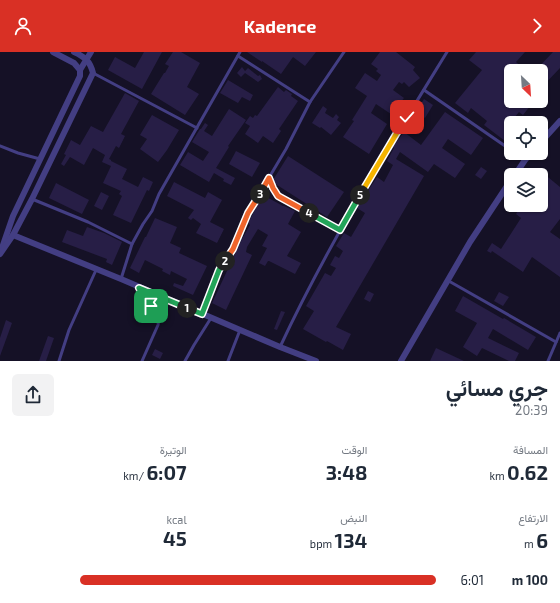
<!DOCTYPE html>
<html lang="ar">
<head>
<meta charset="utf-8">
<style>
	body { margin:0; font-family:"Exo 2",Vazirmatn,sans-serif; background:#f2f2f3; color:#1f2937; direction:rtl; height:100vh; display:flex; flex-direction:column; font-size:15px; white-space:nowrap }
	* { box-sizing:border-box; margin:0 }
	p { font-size:13px; color:#747a83 }
	.icon { flex:none; width:22px; height:22px; fill:none; stroke:currentColor; stroke-width:2; stroke-linecap:round; stroke-linejoin:round }
	.map { position:relative; height:309px; overflow:hidden; direction:ltr }
	.drawer { display:flex; flex-direction:column; background:#fff; flex:1 }
	.drawer>* { flex:none }
	.needle { width:26px; rotate:155deg }
	.buttons { position:absolute; left:504px; top:12px; display:grid; gap:8px }
	.buttons a { display:grid; place-items:center; width:44px; height:44px; border-radius:6px; background:#fff; box-shadow:0 1px 3px #0004; font-size:20px }
	.pin { position:absolute; display:grid; place-items:center; width:34px; height:34px; color:#fff; margin:-17px; border-radius:8px; box-shadow:0 2px 6px #0006 }
	.km { position:absolute; width:20px; height:20px; margin:-10px; border-radius:50%; background:#222; color:#fff; font-size:11px; line-height:20px; text-align:center }
	.round { display:grid; place-items:center; flex:none; width:42px; height:42px; border-radius:6px; background:#f2f2f3 }
	.summary { display:flex; align-items:center; justify-content:space-between; height:68px; padding:0 12px }
	h1 { font-size:22px; font-weight:700; line-height:30px }
	.figures { display:grid; grid-template-columns:repeat(3,1fr); gap:6px; height:68px; padding:4px 12px }
	.figures div { display:grid; align-content:center }
	.figures b { font-size:20px; font-weight:700 }
	.figures small { font-size:11px; font-weight:400 }
	.figures p { font-size:11px }
	ul { padding:0 12px; list-style:none; font-size:13px }
	li { display:grid; grid-template-columns:64px 48px 1fr; align-items:center; height:30px }
	li i { height:10px; border-radius:5px; background:#d93025 }
	header { display:flex; justify-content:space-between; align-items:center; height:52px; padding:0 12px; background:#d93025; color:#fff; font-size:18px; font-weight:700 }
	.map>svg:first-child { display:block }
</style>
</head>
<body>
<header><svg class="icon" aria-label="forward" viewBox="0 0 24 24"><path d="M9 5l7 7-7 7"/></svg>Kadence<svg class="icon" aria-label="person" viewBox="0 0 24 24"><circle cx="12" cy="8" r="4"/><path d="M4 21q1-7 8-7t8 7"/></svg></header>
<div class="map">
<svg width="560" height="309" viewBox="0 0 560 309">
	<rect width="100%" height="100%" fill="#151126"/>
	<g fill="#271e46">
		<polygon points="144,0 162,0 142,37 108,18 115,5 135,16"/>
		<polygon points="173,0 181,0 200,11 187,35 199,42 185,63 151,42 164,21 165,21 169,14 165,12"/>
		<polygon points="247,0 316,0 305,14 293,5 281,22 262,9 262,10"/>
		<polygon points="380,0 396,0 415,15 413,18 420,26 409,35 404,30 402,32 399,30 393,38 404,46 391,62 376,52 371,61 387,72 369,102 343,85 354,69 352,68 367,44 355,36 365,21 377,29 381,23 376,19 378,17 371,12"/>
		<polygon points="476,0 525,0 516,10 524,17 522,19 511,19 511,49 534,49 523,63 519,60 514,66 520,71 511,71 511,82 505,89 484,73 487,69 471,56 468,61 455,51 482,18 469,8"/>
		<polygon points="553,0 560,0 560,16 541,36 541,19 535,19"/>
		<polygon points="242,15 245,19 248,16 258,24 260,23 262,27 258,30 245,21 241,25 237,21"/>
		<polygon points="228,28 253,43 250,49 242,45 238,51 220,41"/>
		<polygon points="278,35 284,40 286,38 292,42 291,44 298,49 279,77 281,79 273,91 263,84 258,91 245,82 250,74 245,71 250,64 253,66 255,63 257,64"/>
		<polygon points="125,41 139,49 121,82 125,84 119,96 116,94 109,107 111,108 111,109 127,117 122,127 138,135 143,125 153,130 149,139 147,138 131,171 113,163 122,144 119,142 121,139 103,131 111,114 102,110 105,103 93,96 84,113 70,105 64,114 61,112 66,103 64,102 71,88 80,93 91,74 103,80"/>
		<polygon points="424,47 433,53 425,66 416,60"/>
		<polygon points="323,54 327,57 325,61 333,66 336,62 339,65 337,68 341,71 331,83 321,75 320,76 312,71"/>
		<polygon points="229,57 246,68 228,94 229,95 216,116 235,126 231,133 223,129 224,127 214,121 209,130 180,113 188,100 203,109 209,100 192,90 200,77 201,77 205,71 208,73 204,79 212,84"/>
		<polygon points="445,60 483,86 471,103 448,87 442,96 465,112 455,126 434,112 428,120 400,100 396,107 424,124 336,275 351,282 343,298 327,289 326,290 303,277 314,259 306,254 325,221 331,224 336,216 330,213 335,204 339,206 343,199 336,194 344,181 351,185 365,161 357,156 377,125 384,130 393,113 387,109 394,96 393,95 404,80 421,93"/>
		<polygon points="152,63 179,78 167,98 158,110 140,97 147,87 140,83"/>
		<polygon points="236,99 260,111 252,125 229,112"/>
		<polygon points="288,104 344,140 327,165 274,131 273,128"/>
		<polygon points="481,115 487,119 481,127 475,123"/>
		<polygon points="543,121 560,135 560,167 550,180 560,187 560,225 532,205 523,220 492,199 491,201 487,199 492,191 501,197 521,166 516,162 522,153 541,153 541,124"/>
		<polygon points="174,130 205,146 208,140 222,148 210,170 224,177 217,191 196,181 201,172 193,166 191,168 188,166 194,158 167,144"/>
		<polygon points="56,131 89,148 82,162 49,146"/>
		<polygon points="101,140 109,144 102,158 94,154"/>
		<polygon points="263,143 283,154 284,154 295,159 288,172 301,180 287,204 301,211 295,222 269,209 268,209 265,214 259,211 267,196 262,194 268,183 258,177 247,195 246,200 252,203 226,258 212,251 242,187 250,173 248,171"/>
		<polygon points="155,166 177,175 170,191 181,196 179,201 207,214 193,243 173,234 174,231 183,234 187,227 171,219 170,223 162,219 163,217 145,208 139,221 130,216 145,185 146,185"/>
		<polygon points="87,175 104,181 122,190 112,213 106,210 107,207 62,190 67,178 83,184"/>
		<polygon points="368,239 374,242 370,250 364,247"/>
		<polygon points="499,240 509,245 503,254 494,249"/>
		<polygon points="463,244 503,267 504,266 536,285 528,298 493,277 488,286 519,301 515,309 509,309 482,296 477,304 463,295 477,271 455,259"/>
		<polygon points="281,259 285,260 277,278 274,277"/>
		<polygon points="6,268 12,271 0,304 0,286"/>
		<polygon points="48,284 54,286 46,309 39,309"/>
		<polygon points="436,296 464,309 430,309"/>
		<polygon points="155,297 163,301 160,307 152,303"/>
	</g>
	<g fill="none" stroke-linecap="round" stroke-linejoin="round">
		<g stroke="#433e83" stroke-width="3">
			<polyline points="238,4 310,50"/>
			<polyline points="93,21 197,76"/>
			<polyline points="424,38 511,98"/>
			<polyline points="0,94 18,101 40,107"/>
			<polyline points="515,101 525,108"/>
			<polyline points="269,126 273,136 278,144 340,177"/>
			<polyline points="32,147 88,170 132,192"/>
			<polyline points="121,227 132,192 143,172 152,159 159,142 240,0"/>
			<polyline points="447,228 556,290"/>
			<polyline points="139,236 159,265 158,273 142,309"/>
			<polyline points="202,261 219,218 233,197 248,161 286,97 310,50 344,0"/>
			<path d="M280,295c48,-103 108,-199 167,-295"/>
			<polyline points="59,309 69,278 96,218"/>
			<polyline points="185,309 194,293 211,266"/>
			<polyline points="228,309 240,278"/>
			<polyline points="548,309 560,281"/>
		</g>
		<g stroke="#433e83" stroke-width="6">
			<polyline points="80,18 91,0"/>
			<polyline points="541,90 560,69"/>
			<polyline points="515,123 525,108 531,101"/>
			<polyline points="13,183 121,227 280,295 316,309"/>
			<polyline points="2,196 13,164 80,24 80,18 74,11 53,0"/>
			<path d="M0,202l13,-19 19,-36 61,-126c-3,-12 -8,-16 -19,-21"/>
			<polyline points="401,309 470,190 511,128"/>
		</g>
	</g>
	<g fill="none" stroke-linecap="round" stroke-linejoin="round">
		<g stroke="#fff" stroke-width="8">
			<polyline id="split-1" points="151,254 139,236 187,256"/>
		</g>
		<g stroke="#fff" stroke-width="8">
			<polyline id="split-2" points="187,256 202,262 219,218 225,209"/>
		</g>
		<g stroke="#fff" stroke-width="8">
			<polyline id="split-3" points="225,209 233,197 248,161 260,142"/>
		</g>
		<g stroke="#fff" stroke-width="8">
			<polyline id="split-4" points="260,142 269,126 273,136 278,144 309,161"/>
		</g>
		<g stroke="#fff" stroke-width="8">
			<polyline id="split-5" points="309,161 340,178 360,143"/>
		</g>
		<g stroke="#fff" stroke-width="8">
			<polyline id="split-6" points="360,143 398,79"/>
		</g>
		<g stroke="#fff" stroke-width="8">
			<polyline id="split-7" points="398,79 407,65"/>
		</g>
		<use href="#split-1" stroke="#22a559" stroke-width="5"/>
		<use href="#split-2" stroke="#22a559" stroke-width="5"/>
		<use href="#split-3" stroke="#f0652b" stroke-width="5"/>
		<use href="#split-4" stroke="#f0652b" stroke-width="5"/>
		<use href="#split-5" stroke="#22a559" stroke-width="5"/>
		<use href="#split-6" stroke="#f5b400" stroke-width="5"/>
		<use href="#split-7" stroke="#f5b400" stroke-width="5"/>
	</g>
</svg>
<div class="buttons">
<a><svg class="needle" viewBox="-14 -14 28 28"><path d="M0-13l5 13h-10z" fill="#e53935"/><path d="M0 13l5-13h-10z" fill="#747a83"/></svg></a>
<a><svg class="icon" aria-label="locate" viewBox="0 0 24 24"><circle cx="12" cy="12" r="6"/><path d="M12 2v4M12 18v4M2 12h4M18 12h4"/></svg></a>
<a><svg class="icon" aria-label="layers" viewBox="0 0 24 24"><path d="M12 4l9 5-9 5-9-5zM3 14l9 5 9-5"/></svg></a>
</div>
<div class="pin" style="left:151px;top:254px;background:#1e9e55"><svg class="icon" aria-label="arrive" viewBox="0 0 24 24"><path d="M6 21V4h12l-3 4 3 4H6"/></svg></div>
<div class="pin" style="left:407px;top:65px;background:#d93025"><svg class="icon" aria-label="check" viewBox="0 0 24 24"><path d="M5 12l5 5 9-10"/></svg></div>
<b class="km" style="left:187px;top:256px">1</b>
<b class="km" style="left:225px;top:209px">2</b>
<b class="km" style="left:260px;top:142px">3</b>
<b class="km" style="left:309px;top:161px">4</b>
<b class="km" style="left:360px;top:143px">5</b>
</div>
<section class="drawer">
<div class="summary"><div><h1>جري مسائي</h1><p>20:39</p></div><a class="round"><svg class="icon" aria-label="share" viewBox="0 0 24 24"><path d="M12 15V3M7 8l5-5 5 5M5 13v7h14v-7"/></svg></a></div>
<div class="figures">
<div><p>المسافة</p><b>0.62<small> km</small></b></div>
<div><p>الوقت</p><b>3:48</b></div>
<div><p>الوتيرة</p><b>6:07<small> /km</small></b></div>
</div>
<div class="figures">
<div><p>الارتفاع</p><b>6<small> m</small></b></div>
<div><p>النبض</p><b>134<small> bpm</small></b></div>
<div><p>kcal</p><b>45</b></div>
</div>
<ul>
<li><b>100 m</b>6:01<i style="width:84%"></i></li>
</ul>
</section>
</body>
</html>
